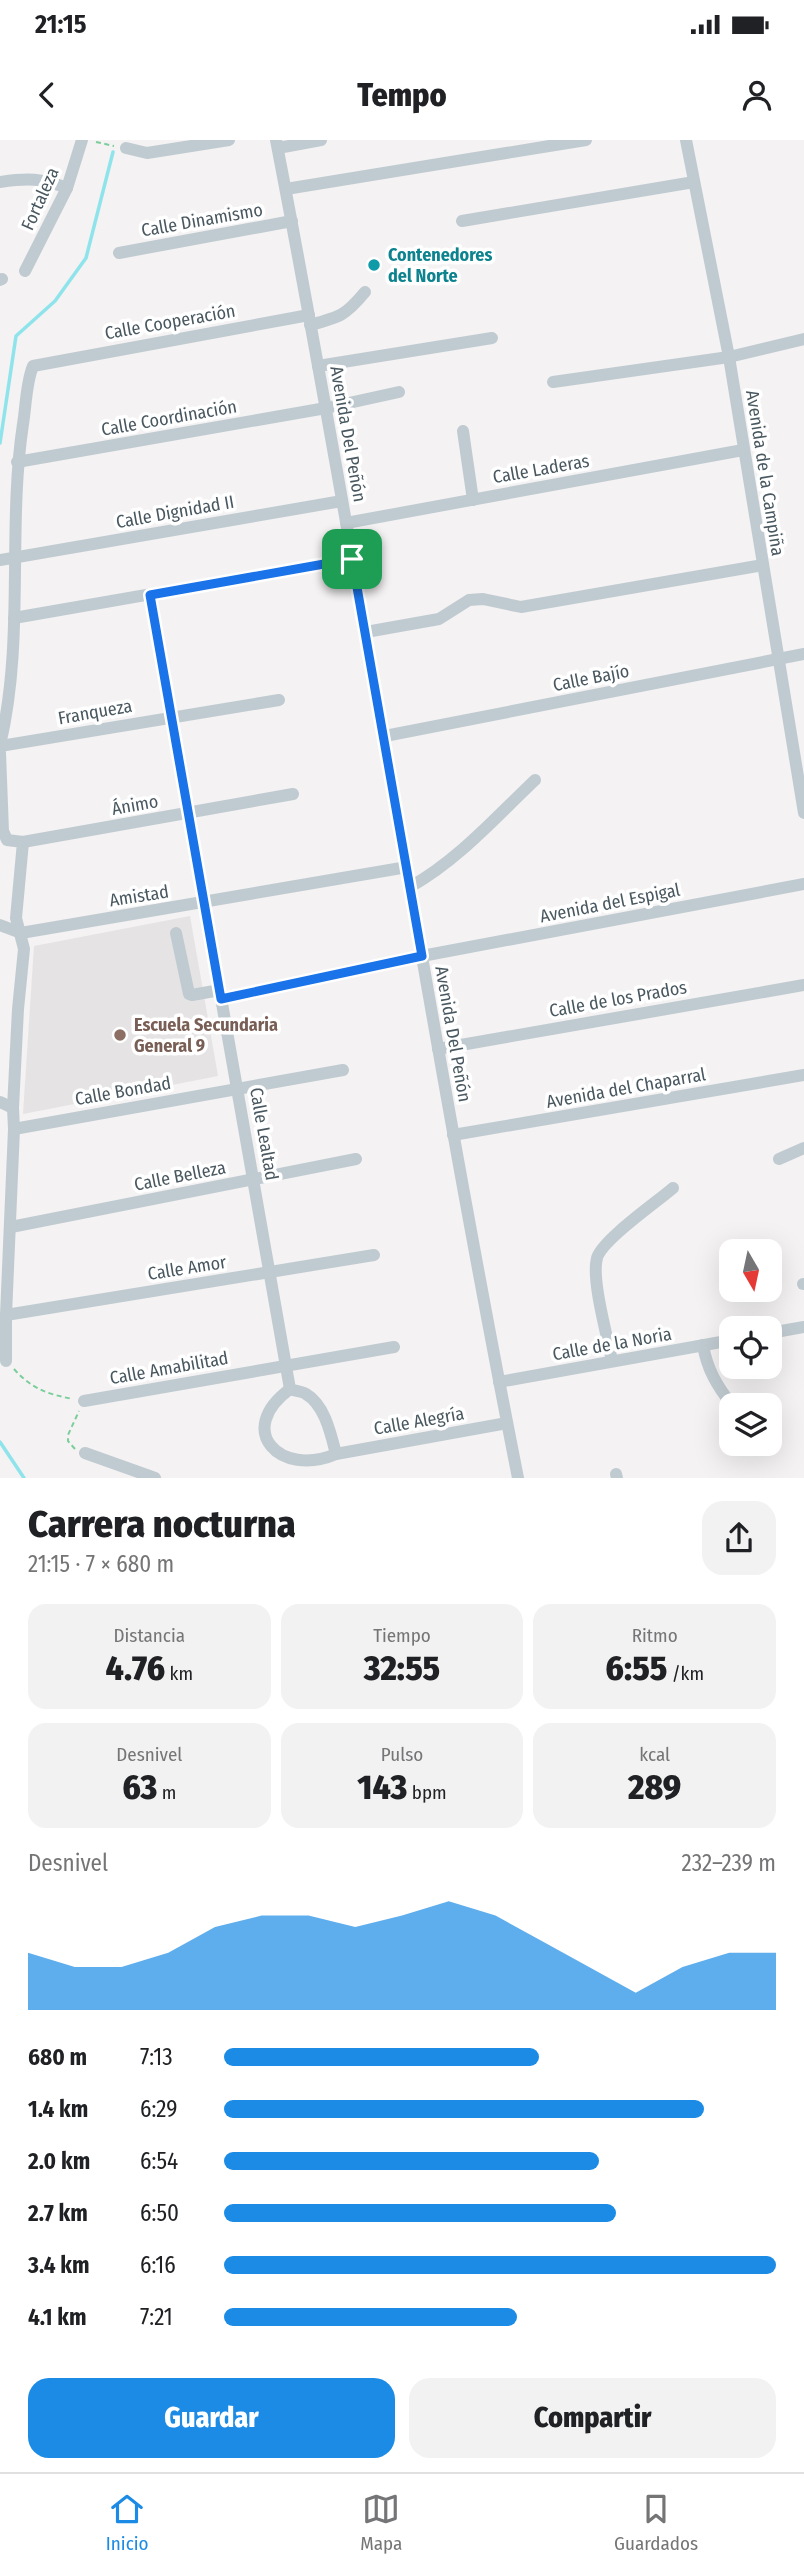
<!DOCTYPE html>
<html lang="es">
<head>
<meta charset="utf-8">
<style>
	body { margin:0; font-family:"Fira Sans Condensed",sans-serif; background:#f2f2f2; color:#202124; height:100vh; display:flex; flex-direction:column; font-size:26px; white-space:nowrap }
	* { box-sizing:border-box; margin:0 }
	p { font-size:23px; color:#757577 }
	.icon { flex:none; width:38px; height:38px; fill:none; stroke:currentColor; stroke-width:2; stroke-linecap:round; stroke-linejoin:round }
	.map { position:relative; height:1338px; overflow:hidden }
	.details { display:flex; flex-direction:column; background:#fff; flex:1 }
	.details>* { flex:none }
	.needle { width:46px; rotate:171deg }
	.buttons { position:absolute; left:719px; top:1099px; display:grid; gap:14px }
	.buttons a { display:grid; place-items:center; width:63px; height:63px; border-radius:14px; background:#fff; box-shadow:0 7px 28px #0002; font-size:35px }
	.pin { position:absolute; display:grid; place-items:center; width:60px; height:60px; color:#fff; margin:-30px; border-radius:14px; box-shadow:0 4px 10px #0006 }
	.round { display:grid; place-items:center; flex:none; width:74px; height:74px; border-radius:21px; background:#f2f2f2 }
	.overview { display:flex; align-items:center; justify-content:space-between; height:119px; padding:0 28px }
	h1 { font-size:38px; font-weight:800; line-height:52px }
	.metrics { display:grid; grid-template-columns:repeat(3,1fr); gap:10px; height:119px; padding:7px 28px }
	.metrics div { display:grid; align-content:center; border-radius:18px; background:#f2f2f2; text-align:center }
	.metrics b { font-size:35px; font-weight:800 }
	.metrics small { font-size:19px; font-weight:400 }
	.metrics p { font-size:19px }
	.chart { height:196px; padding:14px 28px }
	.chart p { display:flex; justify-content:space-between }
	.chart svg { width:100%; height:126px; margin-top:7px; fill:#1b8be5; opacity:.7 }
	.cta { display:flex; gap:14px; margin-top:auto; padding:14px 28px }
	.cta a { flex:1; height:80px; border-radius:21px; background:#1b8be5; color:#fff; font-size:28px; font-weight:800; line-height:80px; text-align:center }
	.cta a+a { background:#f2f2f2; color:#202124 }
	ul { padding:0 28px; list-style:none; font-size:23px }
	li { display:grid; grid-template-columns:112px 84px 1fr; align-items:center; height:52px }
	li i { height:18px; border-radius:9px; background:#1b8be5 }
	.status { display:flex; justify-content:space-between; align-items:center; height:49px; padding:0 35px; background:#fff; direction:ltr }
	.status svg { height:19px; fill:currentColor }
	header { display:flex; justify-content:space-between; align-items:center; height:91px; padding:0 28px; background:#fff; font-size:32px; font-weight:800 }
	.tab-bar { display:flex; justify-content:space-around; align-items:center; height:98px; border-top:2px solid #e0e0e0; background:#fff; font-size:19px; color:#757577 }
	.tab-bar a { display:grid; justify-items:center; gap:4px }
	.tab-bar .current { color:#1b8be5 }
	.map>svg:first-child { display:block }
</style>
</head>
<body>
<div class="status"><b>21:15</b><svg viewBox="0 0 49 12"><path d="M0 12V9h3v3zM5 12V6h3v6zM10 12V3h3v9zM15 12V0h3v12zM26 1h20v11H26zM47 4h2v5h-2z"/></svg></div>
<header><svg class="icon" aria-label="back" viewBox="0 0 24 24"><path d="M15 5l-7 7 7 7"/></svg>Tempo<svg class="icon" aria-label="person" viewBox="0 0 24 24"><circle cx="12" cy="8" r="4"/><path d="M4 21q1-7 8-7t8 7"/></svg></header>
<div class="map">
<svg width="804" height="1338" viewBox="0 0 804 1338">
	<rect width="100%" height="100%" fill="#f4f2f2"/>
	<polygon fill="#e5e3e4" points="190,776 218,936 23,974 34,806"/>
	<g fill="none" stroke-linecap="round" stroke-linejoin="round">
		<g stroke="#8fe4ec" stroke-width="3.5">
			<polyline points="0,303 16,196 55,161 86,118 113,12"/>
			<polyline points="0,1302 24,1338"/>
		</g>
		<g stroke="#7ace9b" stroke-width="2" stroke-dasharray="5 3.5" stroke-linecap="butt">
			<polyline points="96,2 114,6"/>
			<path d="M14,1229c18,20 33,25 59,30"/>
			<polyline points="75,1309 68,1301 68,1295 79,1271"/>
		</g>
		<g stroke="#c0cbd1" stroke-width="12">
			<path d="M276,0c86,445 154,893 242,1338"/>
			<polyline points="686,0 729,217 804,673"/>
			<polyline points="126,8 147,13 229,0"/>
			<polyline points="278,8 321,0"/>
			<path d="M0,42c28,-4 41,-4 67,6"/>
			<polyline points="286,49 586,0"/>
			<polyline points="462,81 694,42"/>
			<polyline points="119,113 292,81"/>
			<polyline points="25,131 67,48 82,0"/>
			<polyline points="0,140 2,139"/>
			<path d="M310,185c30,-8 35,-9 55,-33"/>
			<polyline points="318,226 492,198"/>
			<polyline points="553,242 729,217 804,199"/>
			<polyline points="463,291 473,360"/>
			<polyline points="17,322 326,268 399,252"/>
			<polyline points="346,383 743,310"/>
			<polyline points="0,420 342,361"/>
			<polyline points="150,455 290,1249"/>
			<polyline points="14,478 352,419"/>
			<polyline points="366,492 439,479 469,460 483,459 521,467 763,425"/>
			<polyline points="385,596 804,514"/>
			<path d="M0,605c25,-105 7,-215 23,-321 3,-18 3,-41 10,-58l276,-51"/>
			<polyline points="0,606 279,560"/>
			<polyline points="0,613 3,691 7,700 23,702 16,778 24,809 18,869 13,968 14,989 6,1175 6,1221"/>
			<polyline points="23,702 293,654"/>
			<path d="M410,747c48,-27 85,-69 125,-107"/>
			<polyline points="0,785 21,793 407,727"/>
			<polyline points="176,793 189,854 192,855 220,850"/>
			<polyline points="221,859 422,816 804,744"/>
			<polyline points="438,909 804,845"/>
			<polyline points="0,962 13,968"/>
			<polyline points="14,989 343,930"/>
			<polyline points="453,995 804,935"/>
			<polyline points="779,1019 804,1008"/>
			<polyline points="11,1087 356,1019"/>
			<polyline points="803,1144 804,1144"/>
			<polyline points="6,1175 374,1115"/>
			<polyline points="770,1193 804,1187"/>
			<path d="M703,1205c4,24 14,41 29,60"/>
			<path d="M612,1221c-4,-23 -21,-81 -15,-103 5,-18 60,-56 76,-70"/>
			<polyline points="499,1242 732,1200"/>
			<path d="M290,1249c-56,41 -10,89 46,65l171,-31"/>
			<path d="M290,1249c4,2 12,2 16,5 19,11 25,41 30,60"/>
			<polyline points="84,1261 394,1207"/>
			<polyline points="85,1313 155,1338"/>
			<polyline points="616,1334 617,1338"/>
		</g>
	</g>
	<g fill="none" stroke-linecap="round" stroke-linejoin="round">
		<g stroke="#fff" stroke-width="14">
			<polygon id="route" points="352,419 422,816 221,859 150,455"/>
		</g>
		<use href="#route" stroke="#1a73e8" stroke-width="9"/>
	</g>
	<circle fill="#0f9aa8" stroke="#fff" stroke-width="2.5" cx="374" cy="125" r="7"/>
	<circle fill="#8d6e63" stroke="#fff" stroke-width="2.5" cx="120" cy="895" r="7"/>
	<g text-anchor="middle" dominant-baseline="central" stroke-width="7" stroke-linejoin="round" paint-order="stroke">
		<g font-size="18" fill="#495860" stroke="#fff">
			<text transform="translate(40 59) rotate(-66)">Fortaleza</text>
			<text transform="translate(202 80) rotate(-10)">Calle Dinamismo</text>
			<text transform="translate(170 182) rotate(-10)">Calle Cooperación</text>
			<text transform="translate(169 278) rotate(-10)">Calle Coordinación</text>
			<text transform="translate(348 294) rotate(80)">Avenida Del Peñón</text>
			<text transform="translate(541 329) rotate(-10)">Calle Laderas</text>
			<text transform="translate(765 333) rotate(81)">Avenida de la Campiña</text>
			<text transform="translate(175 372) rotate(-10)">Calle Dignidad II</text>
			<text transform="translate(591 538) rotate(-11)">Calle Bajío</text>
			<text transform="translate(95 572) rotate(-10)">Franqueza</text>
			<text transform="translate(135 665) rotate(-10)">Ánimo</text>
			<text transform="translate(139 756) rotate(-9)">Amistad</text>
			<text transform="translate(610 763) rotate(-11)">Avenida del Espigal</text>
			<text transform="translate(618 859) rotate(-10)">Calle de los Prados</text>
			<text transform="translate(453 894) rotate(80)">Avenida Del Peñón</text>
			<text transform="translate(626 948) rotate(-10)">Avenida del Chaparral</text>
			<text transform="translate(123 951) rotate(-10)">Calle Bondad</text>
			<text transform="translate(264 994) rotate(80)">Calle Lealtad</text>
			<text transform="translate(180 1036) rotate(-11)">Calle Belleza</text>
			<text transform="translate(187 1128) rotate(-9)">Calle Amor</text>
			<text transform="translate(612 1204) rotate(-10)">Calle de la Noria</text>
			<text transform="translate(169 1228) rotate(-10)">Calle Amabilitad</text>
			<text transform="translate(419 1281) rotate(-10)">Calle Alegría</text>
		</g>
		<g font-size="18" font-weight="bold" fill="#0d838f" stroke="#fff" text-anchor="start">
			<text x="388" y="115">Contenedores<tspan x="388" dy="21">del Norte</tspan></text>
		</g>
		<g font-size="18" font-weight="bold" fill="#785e54" stroke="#fff" text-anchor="start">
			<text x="134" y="885">Escuela Secundaria<tspan x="134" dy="21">General 9</tspan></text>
		</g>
	</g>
</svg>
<div class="buttons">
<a><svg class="needle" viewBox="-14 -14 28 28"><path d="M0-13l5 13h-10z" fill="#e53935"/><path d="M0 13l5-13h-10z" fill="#757577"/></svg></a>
<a><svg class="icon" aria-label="locate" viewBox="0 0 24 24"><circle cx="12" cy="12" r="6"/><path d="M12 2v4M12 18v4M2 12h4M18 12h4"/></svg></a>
<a><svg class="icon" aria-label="layers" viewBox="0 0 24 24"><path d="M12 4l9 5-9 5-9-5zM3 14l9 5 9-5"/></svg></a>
</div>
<div class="pin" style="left:352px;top:419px;background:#1e9e55"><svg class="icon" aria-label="arrive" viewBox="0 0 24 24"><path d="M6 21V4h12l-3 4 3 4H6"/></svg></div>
</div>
<section class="details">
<div class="overview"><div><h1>Carrera nocturna</h1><p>21:15 · 7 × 680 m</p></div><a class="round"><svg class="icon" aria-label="share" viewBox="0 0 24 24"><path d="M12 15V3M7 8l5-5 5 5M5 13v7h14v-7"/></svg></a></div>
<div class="metrics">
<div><p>Distancia</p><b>4.76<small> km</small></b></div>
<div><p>Tiempo</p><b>32:55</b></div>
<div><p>Ritmo</p><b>6:55<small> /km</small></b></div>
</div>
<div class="metrics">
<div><p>Desnivel</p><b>63<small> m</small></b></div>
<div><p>Pulso</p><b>143<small> bpm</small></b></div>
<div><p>kcal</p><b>289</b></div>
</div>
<div class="chart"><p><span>Desnivel</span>232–239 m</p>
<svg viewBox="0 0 160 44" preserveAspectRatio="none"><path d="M0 44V24L10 29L20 29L30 24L40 15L50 11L60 11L70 15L80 11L90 6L100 11L110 20L120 29L130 38L140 29L150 24L160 24V44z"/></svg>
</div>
<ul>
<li><b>680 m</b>7:13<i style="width:57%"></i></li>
<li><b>1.4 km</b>6:29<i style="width:87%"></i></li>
<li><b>2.0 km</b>6:54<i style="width:68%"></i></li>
<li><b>2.7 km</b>6:50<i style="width:71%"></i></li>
<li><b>3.4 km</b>6:16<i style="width:100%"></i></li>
<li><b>4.1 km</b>7:21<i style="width:53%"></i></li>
</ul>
<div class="cta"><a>Guardar</a><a>Compartir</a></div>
</section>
<nav class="tab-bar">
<a class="current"><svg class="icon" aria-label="home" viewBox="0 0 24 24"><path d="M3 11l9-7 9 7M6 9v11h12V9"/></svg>Inicio</a>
<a><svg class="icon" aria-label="map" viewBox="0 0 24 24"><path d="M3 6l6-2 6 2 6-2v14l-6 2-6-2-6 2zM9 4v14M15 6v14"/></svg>Mapa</a>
<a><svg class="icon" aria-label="saved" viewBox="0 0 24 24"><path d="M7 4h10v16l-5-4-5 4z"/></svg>Guardados</a>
</nav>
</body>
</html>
